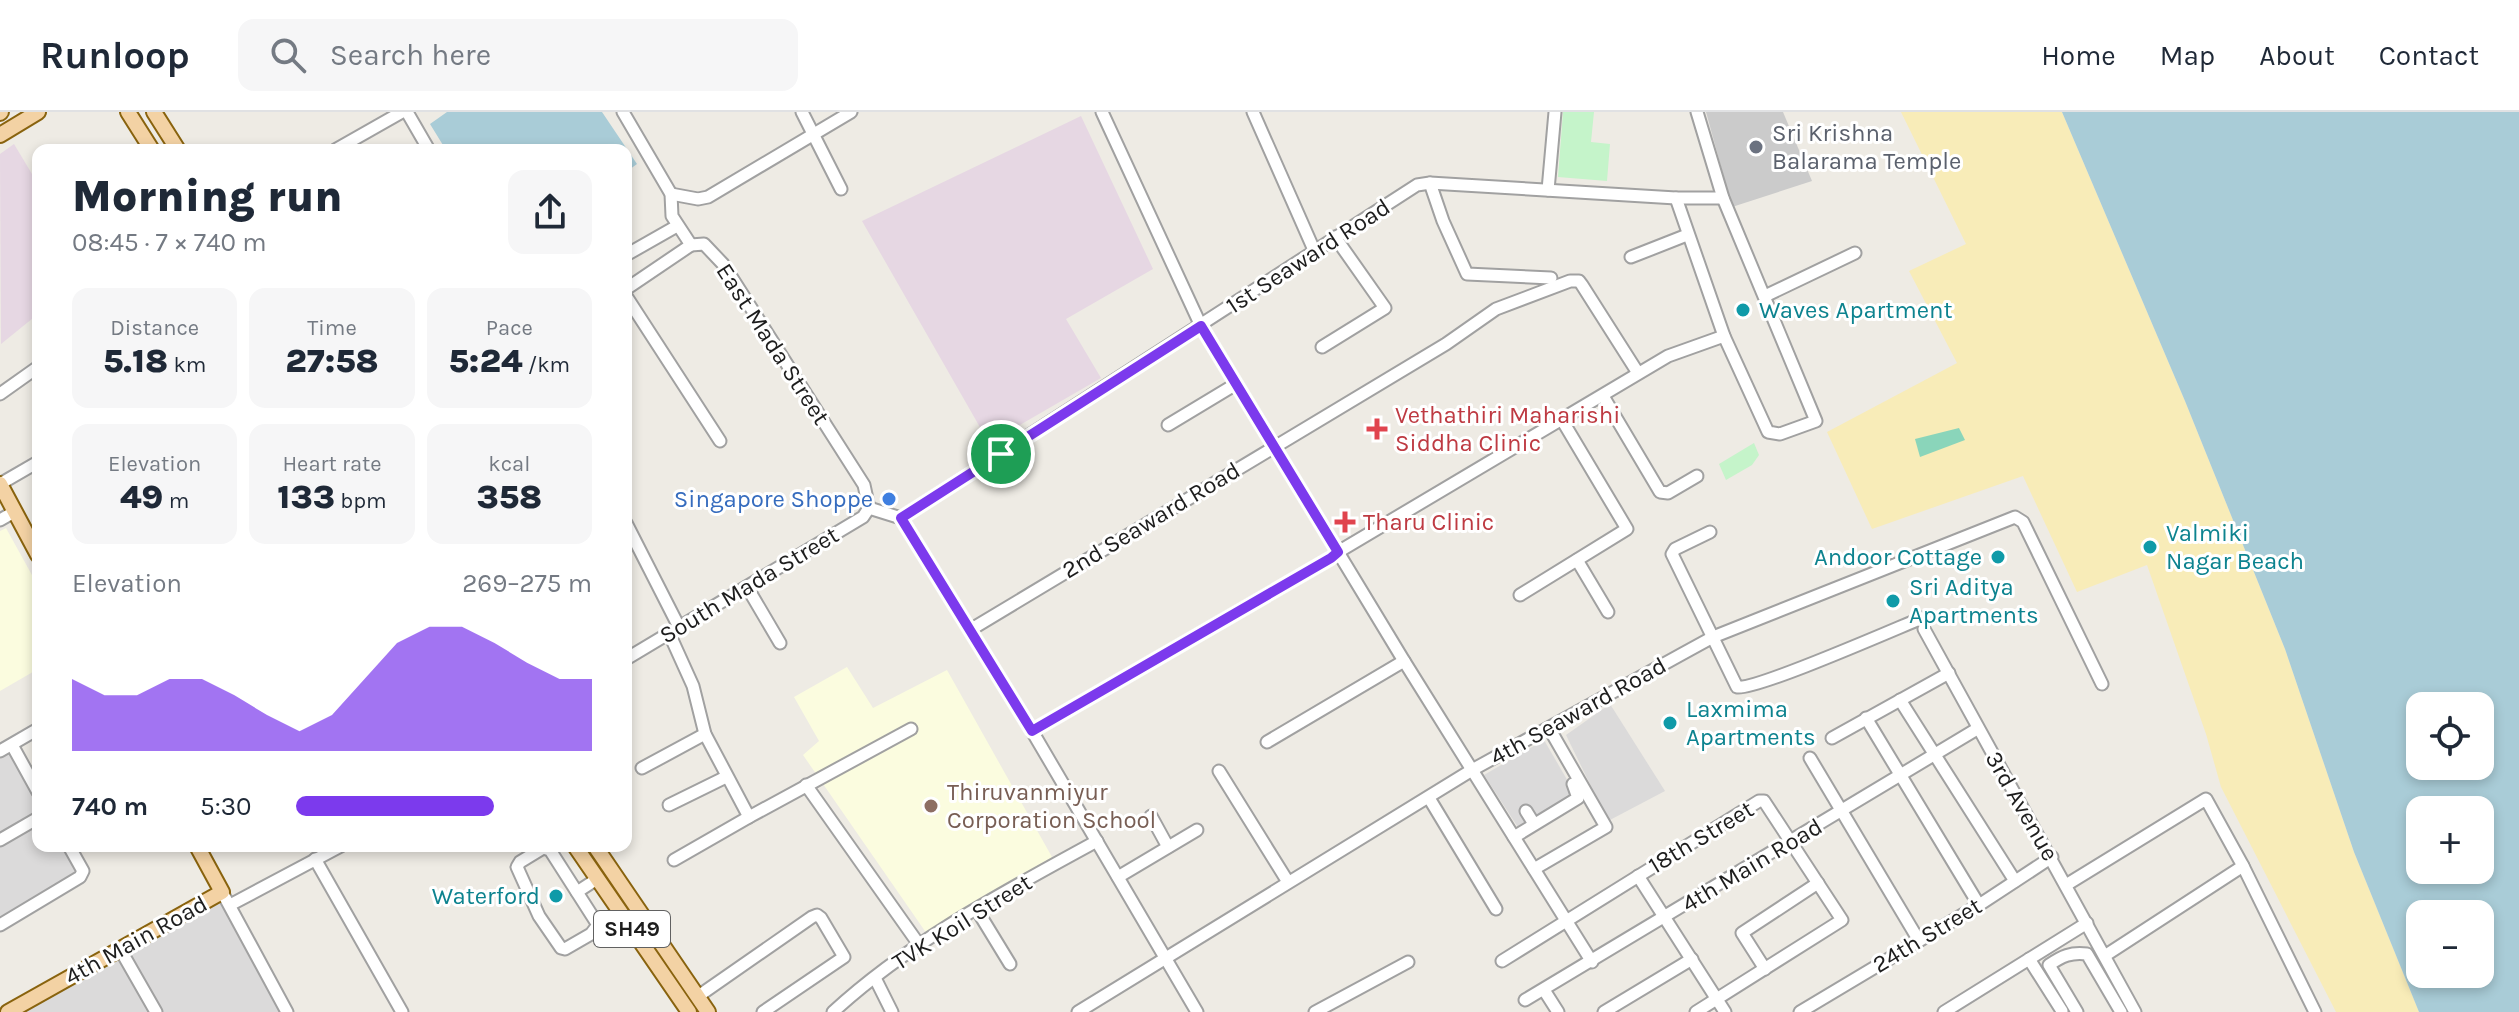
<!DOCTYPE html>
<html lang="en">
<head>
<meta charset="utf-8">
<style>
	body { margin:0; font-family:Karla,sans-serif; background:#f6f6f7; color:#1f2937; height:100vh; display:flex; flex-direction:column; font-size:30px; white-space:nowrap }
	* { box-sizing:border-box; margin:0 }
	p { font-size:26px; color:#747a83 }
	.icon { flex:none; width:44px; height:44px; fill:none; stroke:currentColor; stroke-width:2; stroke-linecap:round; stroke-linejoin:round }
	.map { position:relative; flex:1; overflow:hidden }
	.panel { position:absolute; left:32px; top:32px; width:600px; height:708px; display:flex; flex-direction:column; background:#fff; border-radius:16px; box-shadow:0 4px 12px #0003 }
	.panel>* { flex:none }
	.controls { position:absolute; left:2406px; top:580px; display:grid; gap:16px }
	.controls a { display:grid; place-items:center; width:88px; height:88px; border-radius:16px; background:#fff; box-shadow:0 4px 12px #0003; font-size:40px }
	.pin { position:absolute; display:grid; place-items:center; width:68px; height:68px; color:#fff; margin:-34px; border:4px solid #fff; border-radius:50%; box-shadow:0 2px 8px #0007 }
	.round { display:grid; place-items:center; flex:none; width:84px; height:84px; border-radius:16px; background:#f6f6f7 }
	.headline { display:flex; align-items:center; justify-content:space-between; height:136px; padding:0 40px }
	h1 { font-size:44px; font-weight:800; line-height:60px }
	.figures { display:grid; grid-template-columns:repeat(3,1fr); gap:12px; height:136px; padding:8px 40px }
	.figures div { display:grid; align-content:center; border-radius:16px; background:#f6f6f7; text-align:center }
	.figures b { font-size:34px; font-weight:800 }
	.figures small { font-size:22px; font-weight:400 }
	.figures p { font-size:22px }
	.chart { height:224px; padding:16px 40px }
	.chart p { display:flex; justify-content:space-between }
	.chart svg { width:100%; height:144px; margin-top:8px; fill:#7c3aed; opacity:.7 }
	ul { padding:0 40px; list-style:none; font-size:26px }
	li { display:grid; grid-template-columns:128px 96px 1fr; align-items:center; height:60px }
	li i { height:20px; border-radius:10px; background:#7c3aed }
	header { display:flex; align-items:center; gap:48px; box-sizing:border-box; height:112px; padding:0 40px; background:#fff; border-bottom:2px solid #e0e1e3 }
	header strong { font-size:38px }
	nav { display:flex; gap:44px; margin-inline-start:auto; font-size:28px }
	.search { width:560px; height:72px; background:#f6f6f7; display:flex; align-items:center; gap:20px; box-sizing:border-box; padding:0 28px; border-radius:16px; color:#747a83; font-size:30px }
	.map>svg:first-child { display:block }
</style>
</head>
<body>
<header>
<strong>Runloop</strong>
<div class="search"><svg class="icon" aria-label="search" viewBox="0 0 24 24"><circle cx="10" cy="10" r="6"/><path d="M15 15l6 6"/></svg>Search here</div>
<nav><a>Home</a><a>Map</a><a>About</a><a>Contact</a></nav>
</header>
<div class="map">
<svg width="2519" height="900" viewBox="0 0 2519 900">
	<rect width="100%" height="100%" fill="#eeebe4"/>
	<g fill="#dbdada">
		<polygon points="1610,592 1665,679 1608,709 1566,623"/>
		<polygon points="1544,628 1580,690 1523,723 1484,663"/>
		<polygon points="11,636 38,694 38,704 0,726 0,642"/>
		<polygon points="38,710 38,734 64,734 77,756 78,762 0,811 0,732"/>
		<polygon points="222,786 283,900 163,900 129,839"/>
		<polygon points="118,844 151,900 19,900"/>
	</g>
	<g fill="#e6d7e3">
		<polygon points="1081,4 1153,157 1066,207 1101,266 989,331 862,109"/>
		<polygon points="14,32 38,72 38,202 1,232 0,42"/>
	</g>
	<g fill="#fbfcdf">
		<polygon points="6,416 38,474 38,557 0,579 0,419"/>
		<polygon points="847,555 873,596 947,558 1052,745 927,822 803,643 819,629 794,585"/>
	</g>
	<polygon fill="#cbcbcb" points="1706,0 1783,0 1812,69 1732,95"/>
	<polygon fill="#f8ecb8" points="1901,0 2062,0 2185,289 2285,537 2354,740 2419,900 2336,900 2221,675 2206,622 2147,453 2077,480 2023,364 1872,417 1827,320 1957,251 1909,159 1966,132"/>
	<g fill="#c5f4ca">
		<polygon points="1563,0 1594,0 1591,30 1610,32 1607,69 1558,65"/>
		<polygon points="1754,331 1759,343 1752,353 1726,368 1719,352"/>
	</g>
	<polygon fill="#8ad5ba" points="1959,316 1965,328 1920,345 1915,327"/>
	<g fill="#a9ccd7" fill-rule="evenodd">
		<polygon points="447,0 602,0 637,52 626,60 626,38 446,38 430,12"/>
		<path d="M2062,0h457v900h-100l-65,-160 -69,-203 -100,-248zM2420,594h60v60h-60zM2420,698h60v60h-60zM2420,802h60v60h-60z"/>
	</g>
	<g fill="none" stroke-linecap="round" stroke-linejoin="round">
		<g stroke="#a1a1a1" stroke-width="15">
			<g id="minor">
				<polyline points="407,0 429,38"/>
				<polyline points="623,0 671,82 672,104 691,133 704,132 723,152 864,373 869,396"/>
				<polyline points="802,0 841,77"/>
				<polyline points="1102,0 1201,214 1404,549 1592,850"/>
				<polyline points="1253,0 1314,138"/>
				<polyline points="335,38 402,0"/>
				<polyline points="1430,71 1443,109 1467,162 1551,166"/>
				<polyline points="1548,78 1555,0"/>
				<polyline points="671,82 698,87 708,85 851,0"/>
				<polyline points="1676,86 1724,224 1768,320 1780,322 1816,309 1723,86 1697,0"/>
				<polyline points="626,143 677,114"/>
				<polyline points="1631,145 1687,123"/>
				<polyline points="626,177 691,133"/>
				<polyline points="626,184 720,329"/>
				<polyline points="1765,184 1855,141"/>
				<polyline points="1322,235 1385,196 1335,125"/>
				<polyline points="0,282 38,255"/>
				<polyline points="1603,284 1660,380 1668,381 1697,364"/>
				<polyline points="1168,313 1236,272"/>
				<polyline points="0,372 38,350"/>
				<polyline points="869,396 901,406 1032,619 1197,900"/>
				<polyline points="901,406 1417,73 1430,71 1676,86 1723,86"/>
				<polyline points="0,408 14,400"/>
				<polyline points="626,411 679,515"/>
				<path d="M1710,420l-35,17 -3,5 65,133c17,4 158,-58 185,-69"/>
				<polyline points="1577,448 1608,500"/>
				<polyline points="747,475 780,531"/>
				<polyline points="1520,483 1627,417 1562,308"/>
				<path d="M1924,517c71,127 141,255 211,383"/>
				<polyline points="970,518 1446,232 1496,197 1570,169 1579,169 1582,173 1638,261"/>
				<polyline points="669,521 693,574 705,622 749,705 911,617"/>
				<polyline points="626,547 863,405 869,396"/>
				<polyline points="1900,588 2015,769"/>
				<polyline points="1866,606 1979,793"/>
				<polyline points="1032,619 1331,446 1338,440 1668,244 1724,224"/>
				<polyline points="1832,626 1949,561"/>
				<polyline points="1267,630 1404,549"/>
				<polyline points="12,633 38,680"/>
				<polyline points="0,639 38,617"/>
				<polyline points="1810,646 1918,827"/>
				<polyline points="642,656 705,622"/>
				<polyline points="1219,659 1288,770"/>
				<polyline points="806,673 920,834"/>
				<polyline points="1429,686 1496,797"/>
				<polyline points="669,693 726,665"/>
				<polyline points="1526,699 1534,712"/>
				<polyline points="1151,704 1168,735"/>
				<polyline points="1514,725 1578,686 1573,672"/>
				<polyline points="0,728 38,706"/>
				<polygon points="543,736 550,738 598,813 591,822 565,837 561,836 539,804 517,755 520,750"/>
				<polyline points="315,747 402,900"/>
				<polyline points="674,748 749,705"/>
				<polyline points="1534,757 1606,715 1549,616"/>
				<polyline points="1638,764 1725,900"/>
				<polyline points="1118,765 1197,718"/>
				<polyline points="2066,773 2206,687 2243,754 2315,900"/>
				<polyline points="222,780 287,900"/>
				<polyline points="577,780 597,767"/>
				<polyline points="230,793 341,734"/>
				<polyline points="977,798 1010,852"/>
				<polyline points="0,813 80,765 83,759 69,734"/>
				<polyline points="120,837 156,900"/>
				<polyline points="2106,843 2243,754"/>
				<polyline points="2029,847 2062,899"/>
				<polyline points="1502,849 1759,689 1764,689 1842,808 1696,900"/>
				<polyline points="1765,857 1742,821 1818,771"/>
				<polyline points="875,866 892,900"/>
				<polyline points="1544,878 1558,900"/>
				<polyline points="697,885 812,805 817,803 821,806 844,845 763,900"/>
				<polyline points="1525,888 1977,617"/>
				<path d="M833,900c77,-71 173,-121 264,-171"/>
				<polyline points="1078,900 1472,658 1682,542 1713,525 2010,407 2015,405 2023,410 2102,572"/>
				<polyline points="1315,900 1408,850"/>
				<polyline points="1604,900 1692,847"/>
				<polyline points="1800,900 1979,793 2052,745"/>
				<polyline points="1944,900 2087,811"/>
				<path d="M2077,900l-28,-47c13,-9 22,-13 38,-11l34,58"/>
			</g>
		</g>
		<g stroke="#89630e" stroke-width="18">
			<g id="major">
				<polyline points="128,0 152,38"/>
				<polyline points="154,0 178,38"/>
				<polyline points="0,1 1,0"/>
				<polyline points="0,23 38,0"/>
				<polyline points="0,372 38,443"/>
				<polyline points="575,734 689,900"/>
				<polyline points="595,734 708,900"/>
				<polyline points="8,900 222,780 197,734"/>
			</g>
		</g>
		<use href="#minor" stroke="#fff" stroke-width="11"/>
		<use href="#major" stroke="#f3d2a4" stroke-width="14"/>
	</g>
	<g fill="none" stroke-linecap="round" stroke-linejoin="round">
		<g stroke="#fff" stroke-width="16">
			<polygon id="route" points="1201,214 1338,440 1331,446 1032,619 901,406"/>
		</g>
		<use href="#route" stroke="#7c3aed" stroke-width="10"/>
	</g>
	<circle fill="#6b7280" stroke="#fff" stroke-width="3" cx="1756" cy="35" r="8"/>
	<g fill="#0f9aa8" stroke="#fff" stroke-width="3">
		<circle cx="1743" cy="198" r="8"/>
		<circle cx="2150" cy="435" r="8"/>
		<circle cx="1998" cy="445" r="8"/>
		<circle cx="1893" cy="489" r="8"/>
		<circle cx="1670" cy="611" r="8"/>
		<circle cx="556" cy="784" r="8"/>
	</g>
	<g fill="#e0444e" stroke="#fff" stroke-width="3">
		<path d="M1373 305h8v8h8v8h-8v8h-8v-8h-8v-8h8z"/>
		<path d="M1341 398h8v8h8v8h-8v8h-8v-8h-8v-8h8z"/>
	</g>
	<circle fill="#3f7fe0" stroke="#fff" stroke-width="3" cx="889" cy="387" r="8"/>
	<circle fill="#8d6e63" stroke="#fff" stroke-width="3" cx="931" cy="694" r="8"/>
	<g text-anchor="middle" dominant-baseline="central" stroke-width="6" stroke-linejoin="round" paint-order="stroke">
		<rect fill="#fff" stroke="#616161" stroke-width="2" x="594" y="799" width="76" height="36" rx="6"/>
		<g font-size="22" font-weight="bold" fill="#1d1d1d">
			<text x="632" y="817">SH49</text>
		</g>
		<g font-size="24" fill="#5b616d" stroke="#fff" text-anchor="start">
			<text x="1772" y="21">Sri Krishna<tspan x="1772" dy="28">Balarama Temple</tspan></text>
		</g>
		<g font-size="24" fill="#1d1d1d" stroke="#fff">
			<text transform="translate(1308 144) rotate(-33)">1st Seaward Road</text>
			<text transform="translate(773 232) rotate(57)">East Mada Street</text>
			<text transform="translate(1151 408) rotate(-31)">2nd Seaward Road</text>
			<text transform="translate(749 473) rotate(-31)">South Mada Street</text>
			<text transform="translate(1578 599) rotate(-29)">4th Seaward Road</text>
			<text transform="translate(2022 694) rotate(60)">3rd Avenue</text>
			<text transform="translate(1701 725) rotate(-31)">18th Street</text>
			<text transform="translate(1752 753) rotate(-31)">4th Main Road</text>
			<text transform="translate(962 810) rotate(-32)">TVK Koil Street</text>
			<text transform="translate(1927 823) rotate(-31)">24th Street</text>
			<text transform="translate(136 828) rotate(-29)">4th Main Road</text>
		</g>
		<g font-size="24" fill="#0d838f" stroke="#fff" text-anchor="start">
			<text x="1759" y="198">Waves Apartment</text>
			<text x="2166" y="421">Valmiki<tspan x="2166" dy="28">Nagar Beach</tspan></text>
			<text x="1982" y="445" text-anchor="end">Andoor Cottage</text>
			<text x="1909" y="475">Sri Aditya<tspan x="1909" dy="28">Apartments</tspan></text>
			<text x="1686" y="597">Laxmima<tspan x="1686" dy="28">Apartments</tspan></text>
			<text x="540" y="784" text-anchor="end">Waterford</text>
		</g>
		<g font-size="24" fill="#be3a42" stroke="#fff" text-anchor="start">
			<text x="1395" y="303">Vethathiri Maharishi<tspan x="1395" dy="28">Siddha Clinic</tspan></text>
			<text x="1363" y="410">Tharu Clinic</text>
		</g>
		<g font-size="24" fill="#366cbe" stroke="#fff" text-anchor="end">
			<text x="873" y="387">Singapore Shoppe</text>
		</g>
		<g font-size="24" fill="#785e54" stroke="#fff" text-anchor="start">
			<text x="947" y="680">Thiruvanmiyur<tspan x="947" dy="28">Corporation School</tspan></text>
		</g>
	</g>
</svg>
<div class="controls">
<a><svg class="icon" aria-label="locate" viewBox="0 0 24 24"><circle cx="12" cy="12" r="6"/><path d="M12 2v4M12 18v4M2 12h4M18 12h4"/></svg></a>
<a>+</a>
<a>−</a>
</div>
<div class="pin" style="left:1001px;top:342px;background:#1e9e55"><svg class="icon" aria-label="arrive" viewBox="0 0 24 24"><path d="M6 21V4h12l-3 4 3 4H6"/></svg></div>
<section class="panel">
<div class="headline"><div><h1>Morning run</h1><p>08:45 · 7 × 740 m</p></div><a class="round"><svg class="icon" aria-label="share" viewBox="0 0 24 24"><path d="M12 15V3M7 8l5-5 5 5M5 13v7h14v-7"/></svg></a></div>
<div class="figures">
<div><p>Distance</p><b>5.18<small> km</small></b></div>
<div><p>Time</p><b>27:58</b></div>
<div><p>Pace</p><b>5:24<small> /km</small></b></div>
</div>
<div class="figures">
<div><p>Elevation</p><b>49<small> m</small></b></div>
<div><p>Heart rate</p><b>133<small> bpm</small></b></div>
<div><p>kcal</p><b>358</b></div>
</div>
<div class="chart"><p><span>Elevation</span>269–275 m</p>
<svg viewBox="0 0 160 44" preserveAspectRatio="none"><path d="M0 44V22L10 27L20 27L30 22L40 22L50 27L60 33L70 38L80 33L90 22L100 11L110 6L120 6L130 11L140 17L150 22L160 22V44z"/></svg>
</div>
<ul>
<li><b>740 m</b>5:30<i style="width:67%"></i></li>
</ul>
</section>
</div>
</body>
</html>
